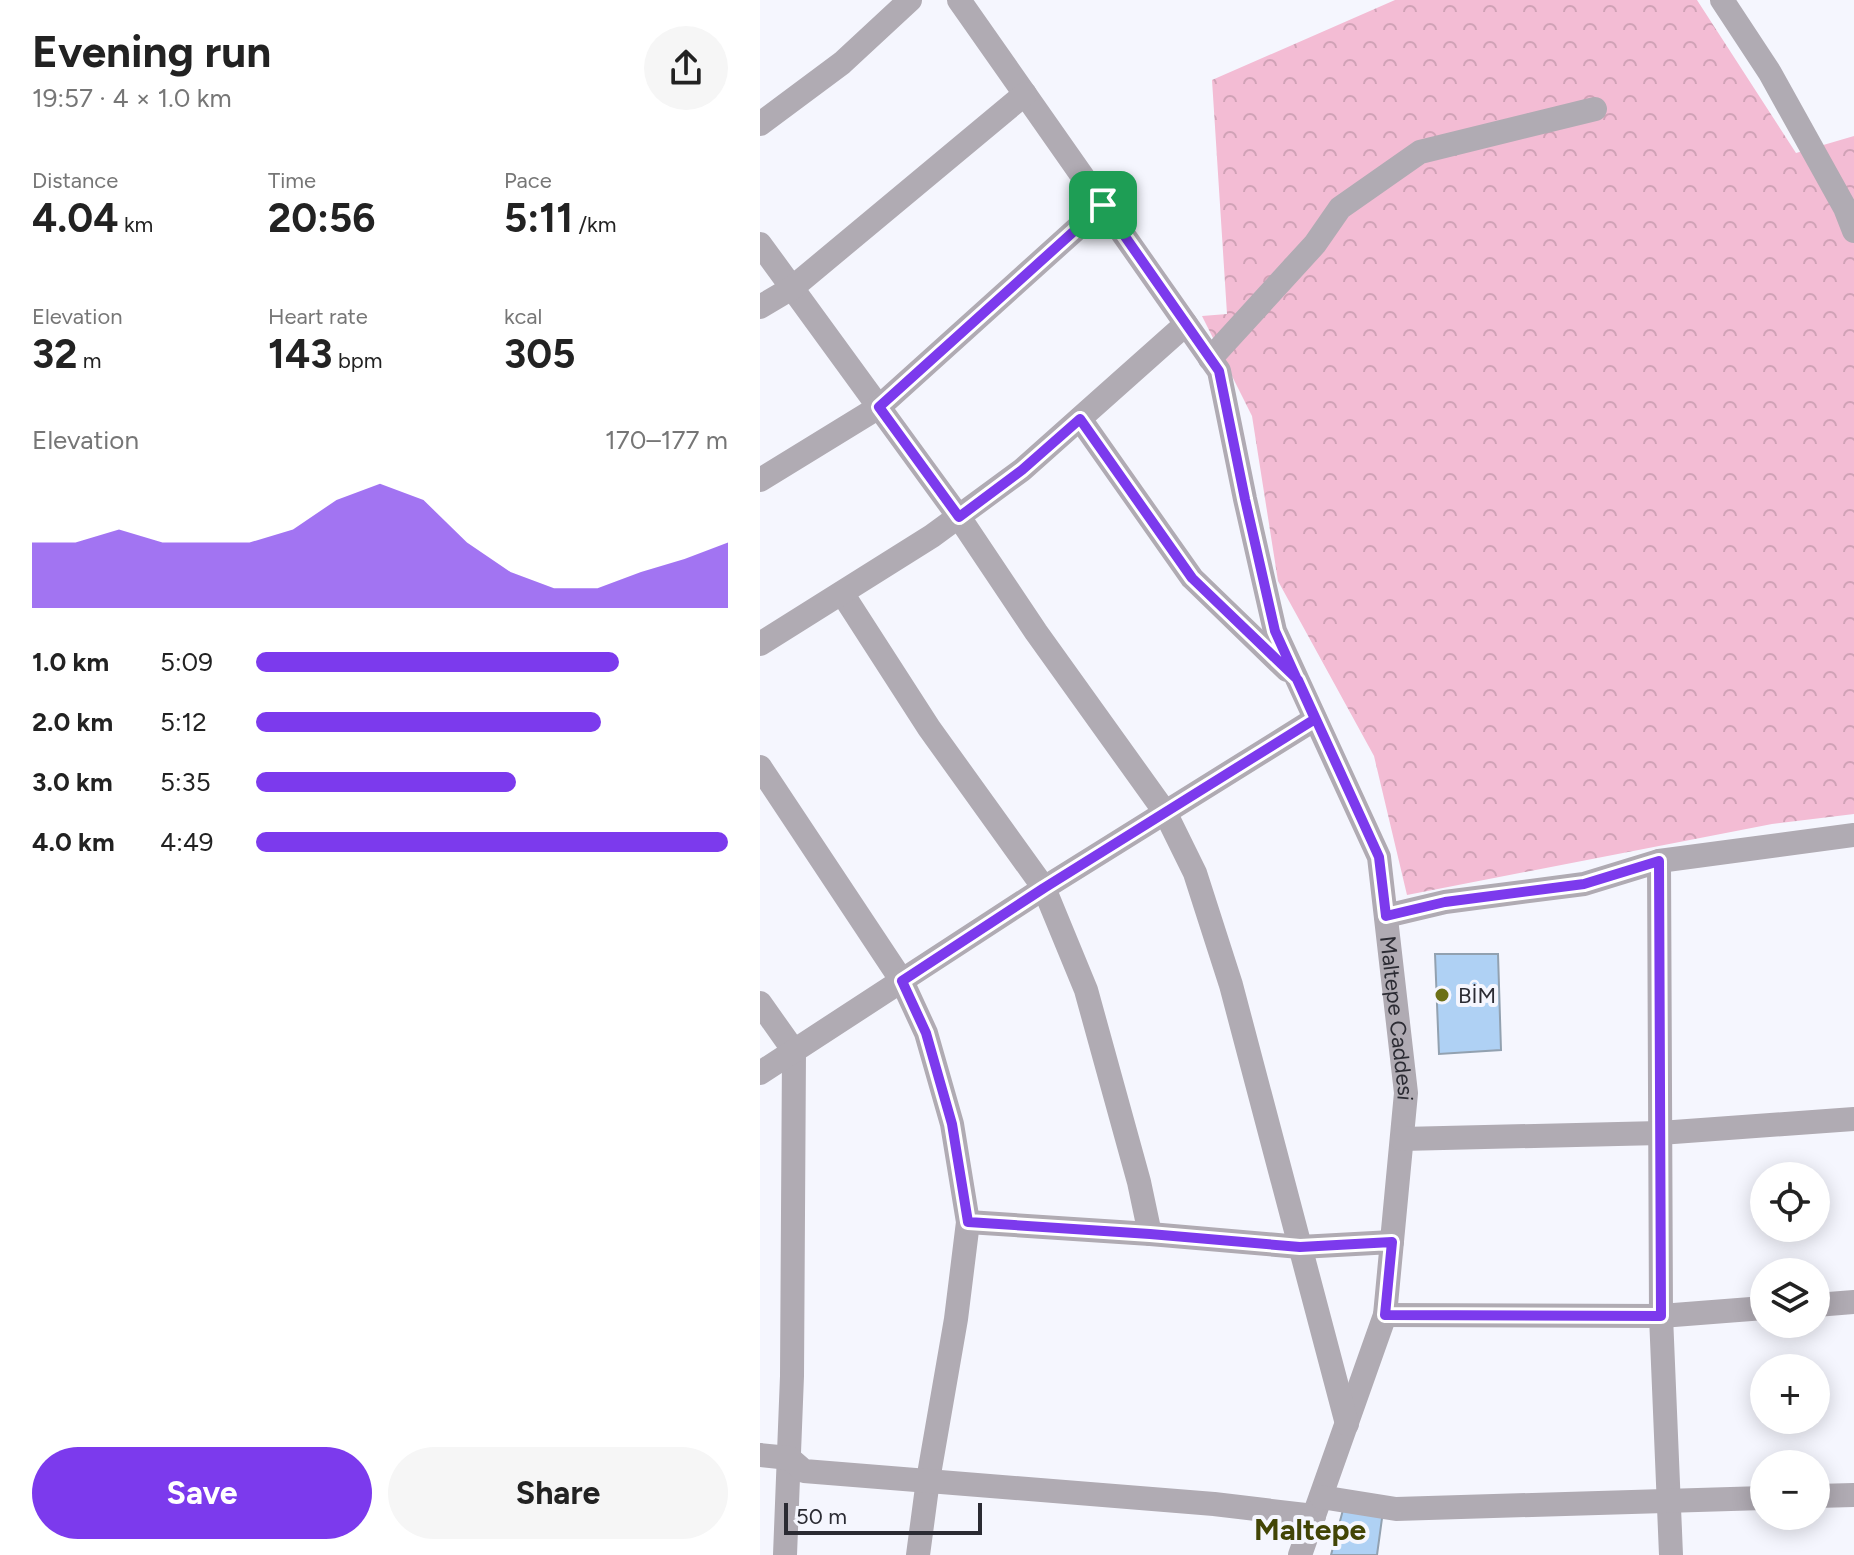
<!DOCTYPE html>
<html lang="en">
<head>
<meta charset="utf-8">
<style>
	body { margin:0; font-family:Figtree,sans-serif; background:#f6f6f6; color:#222; height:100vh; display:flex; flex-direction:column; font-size:30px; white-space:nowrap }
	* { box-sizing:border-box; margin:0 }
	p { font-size:26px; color:#767676 }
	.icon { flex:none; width:44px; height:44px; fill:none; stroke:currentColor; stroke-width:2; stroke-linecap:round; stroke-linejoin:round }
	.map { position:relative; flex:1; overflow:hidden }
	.drawer { display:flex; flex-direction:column; background:#fff; width:760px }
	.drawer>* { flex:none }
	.buttons { position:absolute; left:990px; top:1162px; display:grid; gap:16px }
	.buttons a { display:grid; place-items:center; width:80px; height:80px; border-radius:50%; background:#fff; box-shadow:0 4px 20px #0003; font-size:40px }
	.scale { position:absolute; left:24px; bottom:20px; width:198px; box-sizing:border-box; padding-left:8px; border:4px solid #2b2b33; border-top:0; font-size:22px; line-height:28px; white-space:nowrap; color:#2b2b33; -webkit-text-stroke:6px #f5f6fe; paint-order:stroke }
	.pin { position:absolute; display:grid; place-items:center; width:68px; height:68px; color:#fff; margin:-34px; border-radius:16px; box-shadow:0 4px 12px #0006 }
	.round { display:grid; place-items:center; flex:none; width:84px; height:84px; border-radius:42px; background:#f6f6f6 }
	.head { display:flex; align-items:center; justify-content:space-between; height:136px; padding:0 32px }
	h1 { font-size:44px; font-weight:700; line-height:60px }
	.stats { display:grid; grid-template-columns:repeat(3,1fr); gap:12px; height:136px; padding:8px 32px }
	.stats div { display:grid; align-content:center }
	.stats b { font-size:40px; font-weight:700 }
	.stats small { font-size:22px; font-weight:400 }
	.stats p { font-size:22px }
	.chart { height:224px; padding:16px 32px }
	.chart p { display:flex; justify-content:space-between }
	.chart svg { width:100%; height:144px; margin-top:8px; fill:#7c3aed; opacity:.7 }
	.button { display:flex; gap:16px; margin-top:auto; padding:16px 32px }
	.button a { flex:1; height:92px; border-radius:48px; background:#7c3aed; color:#fff; font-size:32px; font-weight:700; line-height:92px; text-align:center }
	.button a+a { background:#f6f6f6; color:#222 }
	ul { padding:0 32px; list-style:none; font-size:26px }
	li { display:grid; grid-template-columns:128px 96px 1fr; align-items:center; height:60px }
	li i { height:20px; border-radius:10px; background:#7c3aed }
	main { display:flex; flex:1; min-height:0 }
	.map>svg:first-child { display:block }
</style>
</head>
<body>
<main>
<section class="drawer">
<div class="head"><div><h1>Evening run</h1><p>19:57 · 4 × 1.0 km</p></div><a class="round"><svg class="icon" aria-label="share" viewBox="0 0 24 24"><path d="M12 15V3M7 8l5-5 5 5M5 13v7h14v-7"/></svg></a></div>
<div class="stats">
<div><p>Distance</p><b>4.04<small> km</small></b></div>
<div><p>Time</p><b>20:56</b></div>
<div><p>Pace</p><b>5:11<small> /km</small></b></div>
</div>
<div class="stats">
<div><p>Elevation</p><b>32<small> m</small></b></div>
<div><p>Heart rate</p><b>143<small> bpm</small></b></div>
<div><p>kcal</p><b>305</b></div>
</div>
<div class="chart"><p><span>Elevation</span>170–177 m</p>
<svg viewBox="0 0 160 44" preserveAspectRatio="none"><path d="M0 44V24L10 24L20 20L30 24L40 24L50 24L60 20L70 11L80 6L90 11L100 24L110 33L120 38L130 38L140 33L150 29L160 24V44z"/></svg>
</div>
<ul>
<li><b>1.0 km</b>5:09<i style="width:77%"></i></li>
<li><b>2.0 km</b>5:12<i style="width:73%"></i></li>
<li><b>3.0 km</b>5:35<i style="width:55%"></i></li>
<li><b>4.0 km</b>4:49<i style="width:100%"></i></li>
</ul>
<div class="button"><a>Save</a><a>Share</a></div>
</section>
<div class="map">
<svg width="1094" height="1555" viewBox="0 0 1094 1555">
	<defs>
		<pattern id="park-crowns" width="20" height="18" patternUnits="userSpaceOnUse" patternTransform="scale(2)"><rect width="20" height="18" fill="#f3bcd4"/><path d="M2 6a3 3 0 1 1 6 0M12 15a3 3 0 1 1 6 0" fill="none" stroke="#d0a2b6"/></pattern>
	</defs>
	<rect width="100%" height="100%" fill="#f5f6fe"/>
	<polygon fill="url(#park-crowns)" points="635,0 937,0 1036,153 1094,136 1094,814 1012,824 647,895 614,756 518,581 492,416 442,316 467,314 452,80"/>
	<g fill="#afd1f4" stroke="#92a1b0" stroke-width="2">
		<polygon points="675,954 738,954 741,1050 679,1054"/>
		<polygon points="584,1506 623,1511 617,1555 571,1555"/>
	</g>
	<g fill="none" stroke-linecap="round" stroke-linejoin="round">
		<g stroke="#b0abb3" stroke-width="24">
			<path id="s1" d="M199,0l260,371 26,128 30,132 104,226 27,236 -21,222 -85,240"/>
			<polyline points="962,0 1010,73 1085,208 1094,231"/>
			<polyline points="0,124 82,63 150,0"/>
			<polyline points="0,244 199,517 276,632 405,812 435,873 471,985 587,1424"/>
			<polyline points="0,307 32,288 265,94"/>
			<polyline points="450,359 555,244 580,208 660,152 835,109"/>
			<polyline points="320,419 432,578 527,670"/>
			<polyline points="0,480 119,407 343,205"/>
			<polyline points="82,593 169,728 284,888 326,990 379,1182 390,1234"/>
			<polyline points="0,644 172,536 262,470 426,324"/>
			<polyline points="0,767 142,981 166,1033 192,1124 208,1222 196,1319 168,1480 158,1555"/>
			<polyline points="899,861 901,1316 911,1555"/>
			<polyline points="626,916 685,902 824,884 899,861 1094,835"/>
			<polyline points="0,1003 34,1051 32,1376 25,1555"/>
			<polyline points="0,1073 284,888 555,719"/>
			<polyline points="642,1139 900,1133 1094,1119"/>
			<polyline points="208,1222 390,1234 540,1247 632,1242"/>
			<polyline points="1056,1305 1094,1302"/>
			<polyline points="625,1315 901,1316 1004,1308"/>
			<polyline points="0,1455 29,1458 44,1471 454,1504 554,1516"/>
			<polyline points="1056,1496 1094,1495"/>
			<polyline points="561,1497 636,1509 1004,1498"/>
		</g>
	</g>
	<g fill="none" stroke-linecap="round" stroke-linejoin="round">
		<g stroke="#fff" stroke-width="16">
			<polyline id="route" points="343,205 459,371 485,499 515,631 555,719 284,888 142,981 166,1033 192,1124 208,1222 390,1234 540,1247 632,1242 625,1315 901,1316 899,861 824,884 685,902 626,916 619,857 538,680 432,578 320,419 262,470 199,517 119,407 343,205"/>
		</g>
		<use href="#route" stroke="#7c3aed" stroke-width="10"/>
	</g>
	<circle fill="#6c7016" stroke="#f5f6fe" stroke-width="3" cx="682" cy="995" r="8"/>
	<g text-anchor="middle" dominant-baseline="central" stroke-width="8" stroke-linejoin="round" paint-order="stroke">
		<g font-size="22" fill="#2b2b33" stroke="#f5f6fe" text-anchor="start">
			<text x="698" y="995">BİM</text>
		</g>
		<g font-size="22" fill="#2b2b33" stroke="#f5f6fe">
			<text stroke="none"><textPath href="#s1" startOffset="1130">Maltepe Caddesi</textPath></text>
		</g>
		<g font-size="30" font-weight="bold" fill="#424505" stroke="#f5f6fe">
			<text x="550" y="1529">Maltepe</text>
		</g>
	</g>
</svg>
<div class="buttons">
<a><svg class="icon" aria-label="locate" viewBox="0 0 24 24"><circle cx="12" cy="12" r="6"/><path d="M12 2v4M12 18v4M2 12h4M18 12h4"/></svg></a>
<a><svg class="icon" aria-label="layers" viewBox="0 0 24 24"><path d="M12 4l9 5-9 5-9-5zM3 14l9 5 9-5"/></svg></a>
<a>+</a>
<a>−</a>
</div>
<div class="scale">50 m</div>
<div class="pin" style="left:343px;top:205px;background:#1e9e55"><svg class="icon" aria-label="arrive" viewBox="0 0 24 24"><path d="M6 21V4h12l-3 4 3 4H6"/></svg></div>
</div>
</main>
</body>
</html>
